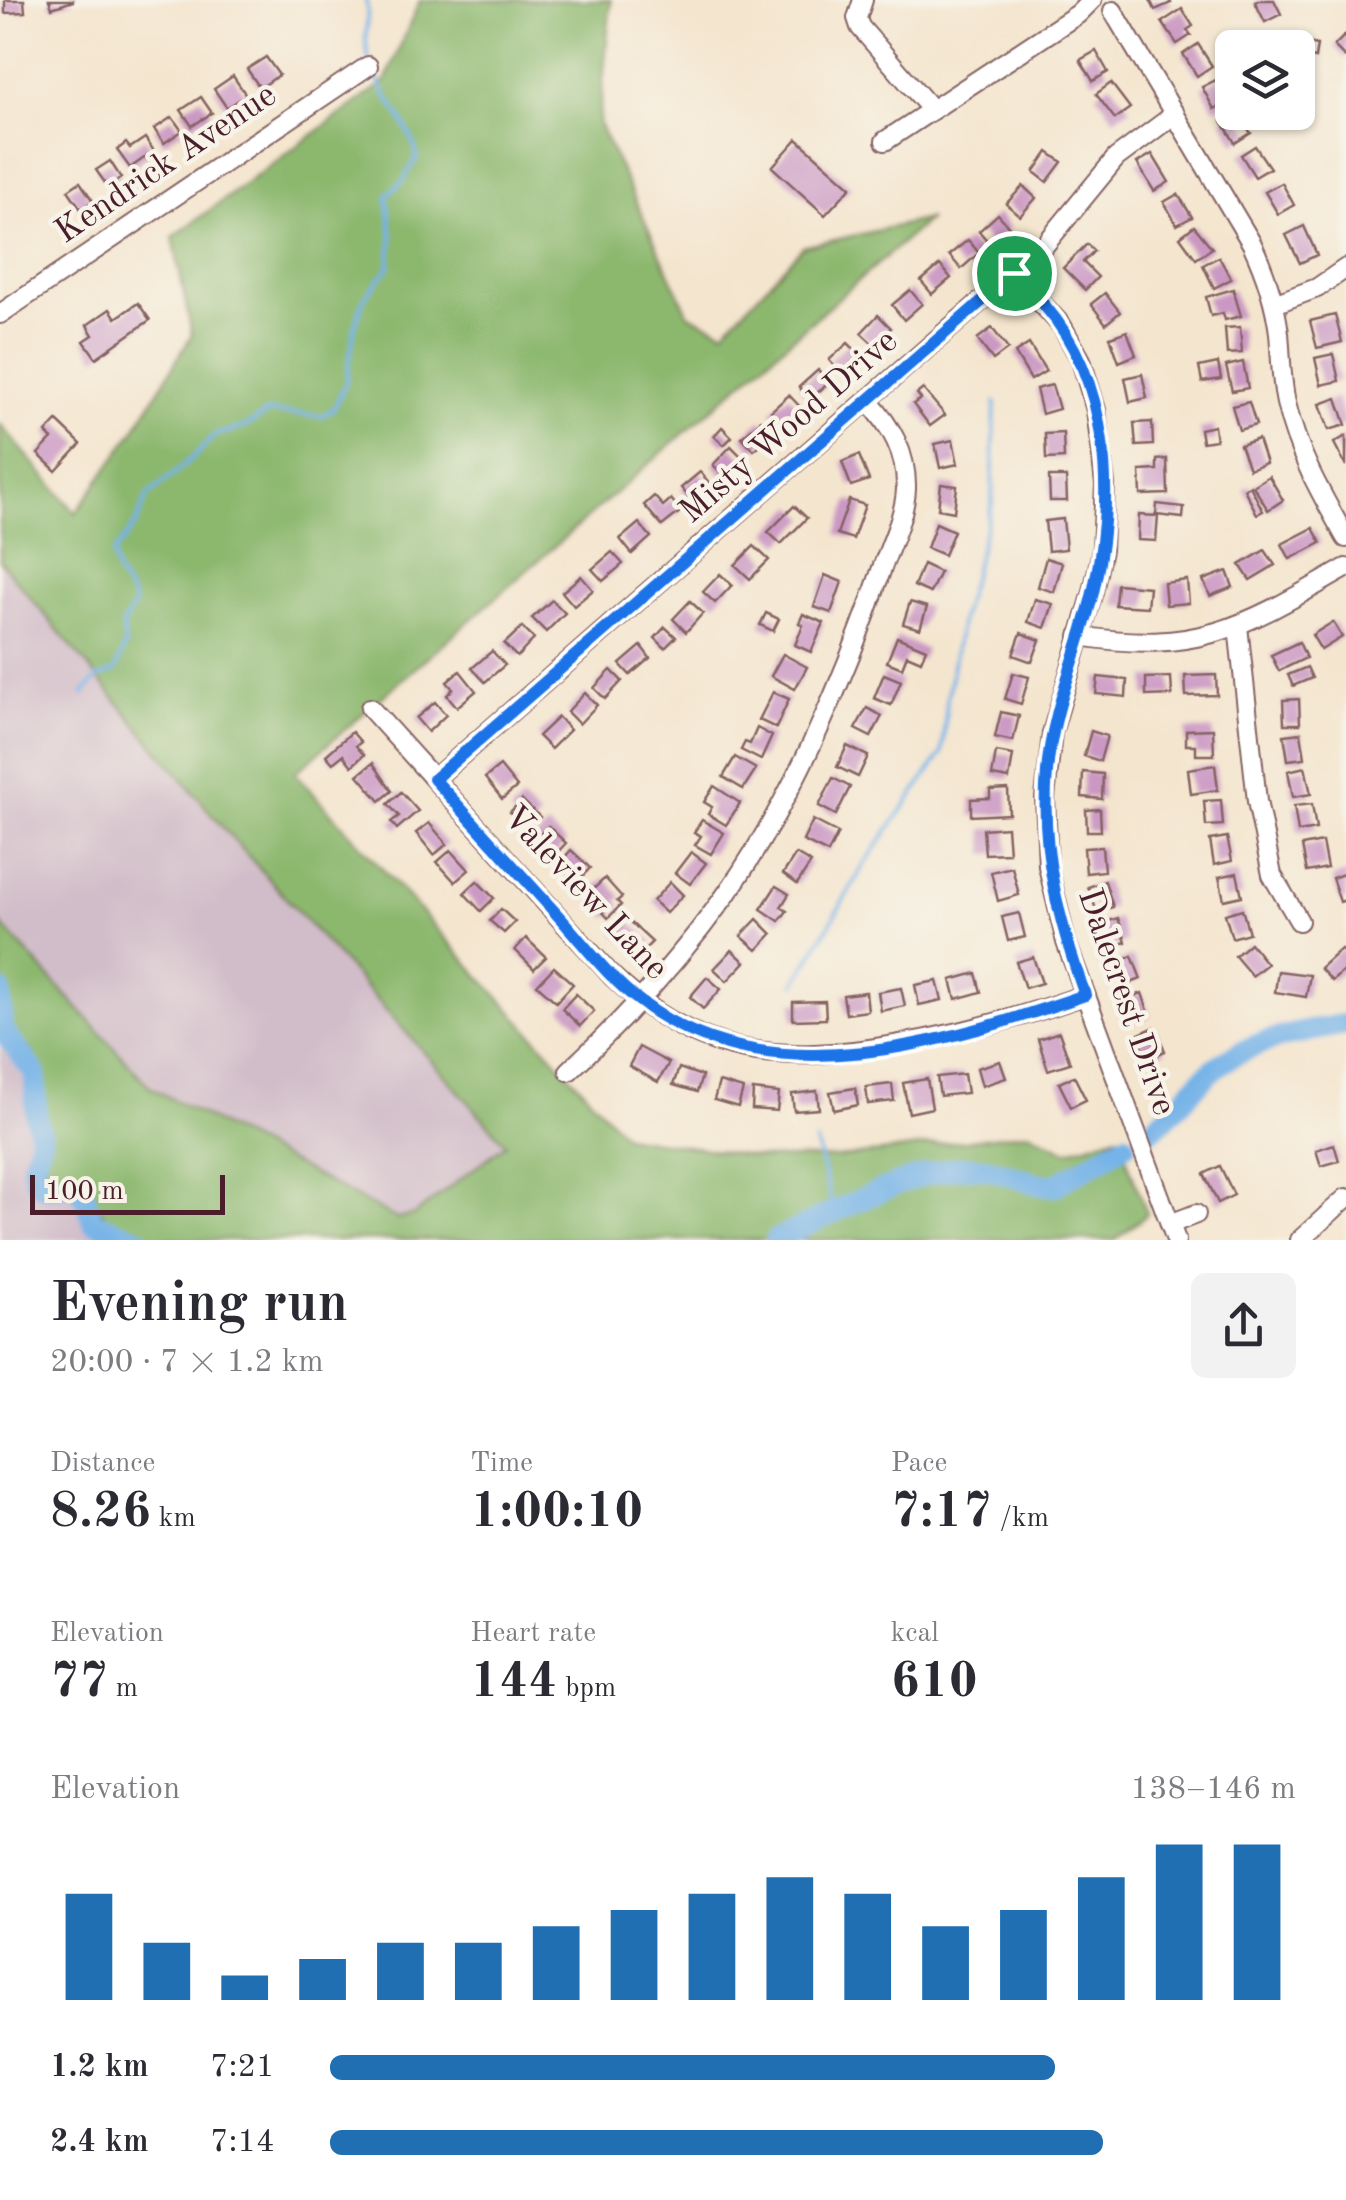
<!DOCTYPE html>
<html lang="en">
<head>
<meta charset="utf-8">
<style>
	body { margin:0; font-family:"Old Standard TT",serif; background:#f2f2f3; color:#2b2b33; height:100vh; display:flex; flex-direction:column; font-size:38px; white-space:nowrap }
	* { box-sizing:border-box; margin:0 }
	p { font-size:32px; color:#7c7c81 }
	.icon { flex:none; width:55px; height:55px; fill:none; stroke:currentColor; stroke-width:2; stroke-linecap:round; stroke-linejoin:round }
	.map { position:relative; height:1240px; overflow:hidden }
	.side { display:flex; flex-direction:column; background:#fff; flex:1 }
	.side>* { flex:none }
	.fabs { position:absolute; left:1215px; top:30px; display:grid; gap:20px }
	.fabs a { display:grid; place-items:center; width:100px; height:100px; border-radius:15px; background:#fff; box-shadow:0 2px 8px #0004; font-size:50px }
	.scale { position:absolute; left:30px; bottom:25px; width:195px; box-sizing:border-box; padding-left:10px; border:5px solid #4a1f2b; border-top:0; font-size:28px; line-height:35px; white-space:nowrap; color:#4a1f2b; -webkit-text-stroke:8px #f7f3e8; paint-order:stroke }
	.pin { position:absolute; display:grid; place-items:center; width:85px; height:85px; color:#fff; margin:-42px; border:5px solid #fff; border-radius:50%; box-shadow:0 2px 10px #0007 }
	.round { display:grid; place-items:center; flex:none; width:105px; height:105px; border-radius:15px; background:#f2f2f3 }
	.overview { display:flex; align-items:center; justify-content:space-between; height:170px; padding:0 50px }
	h1 { font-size:55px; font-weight:600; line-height:75px }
	.stats { display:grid; grid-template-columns:repeat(3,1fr); gap:15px; height:170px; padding:10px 50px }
	.stats div { display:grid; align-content:center }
	.stats b { font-size:50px; font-weight:600 }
	.stats small { font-size:28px; font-weight:400 }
	.stats p { font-size:28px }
	.chart { height:280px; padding:20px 50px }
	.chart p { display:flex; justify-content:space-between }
	.chart svg { width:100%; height:180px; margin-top:10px; stroke:#1f6fb2; stroke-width:6 }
	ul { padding:0 50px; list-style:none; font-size:32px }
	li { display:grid; grid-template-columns:160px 120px 1fr; align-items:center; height:75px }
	li i { height:25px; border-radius:12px; background:#1f6fb2 }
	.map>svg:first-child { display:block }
</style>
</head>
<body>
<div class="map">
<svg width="1346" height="1240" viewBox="0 0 1346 1240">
	<rect width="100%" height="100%" fill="#f7f3e8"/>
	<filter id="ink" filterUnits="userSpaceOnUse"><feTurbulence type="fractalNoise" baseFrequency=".01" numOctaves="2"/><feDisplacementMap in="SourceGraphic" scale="20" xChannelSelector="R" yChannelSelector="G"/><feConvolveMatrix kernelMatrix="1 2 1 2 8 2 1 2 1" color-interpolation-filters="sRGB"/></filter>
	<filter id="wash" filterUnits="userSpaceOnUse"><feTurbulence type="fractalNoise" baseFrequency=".0048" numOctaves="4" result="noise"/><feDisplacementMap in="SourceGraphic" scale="40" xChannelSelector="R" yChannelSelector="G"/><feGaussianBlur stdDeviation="2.25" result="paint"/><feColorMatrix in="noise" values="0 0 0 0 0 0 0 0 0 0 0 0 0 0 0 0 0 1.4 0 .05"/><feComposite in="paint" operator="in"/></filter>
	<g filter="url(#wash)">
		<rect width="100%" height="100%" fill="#f4e5ce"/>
		<g fill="#d1bdc9">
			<polygon points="0,561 225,830 546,1189 431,1240 150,1087 16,943 0,923"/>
			<polygon points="0,1013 2,1028 31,1050 43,1080 45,1180 71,1168 107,1219 146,1240 0,1240"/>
		</g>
		<polygon fill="#8cb86e" stroke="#6b6c4c" stroke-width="2.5" points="420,0 611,0 599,124 689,315 724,331 803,247 929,219 295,773 625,1136 762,1158 838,1158 1029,1132 1067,1151 1118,1135 1147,1214 1115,1240 146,1240 107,1219 71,1169 45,1180 43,1080 31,1050 2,1028 0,923 150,1087 397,1219 414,1215 506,1144 225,830 0,561 0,424 76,513 134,431 192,335 173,237 385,82"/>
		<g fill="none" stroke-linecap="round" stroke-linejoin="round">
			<g stroke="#76b3e8" stroke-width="4">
				<path d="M366,0c5,22 -5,32 3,59"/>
				<path d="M83,694l14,-16 18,-7 10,-25 -2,-22 11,-19 -1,-7 -16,-25 -4,-19 23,-30 11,-28 49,-41 19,-20 30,-8 23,-15 54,4 12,-8 12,-26 9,-56 9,-28 25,-31 3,-29 -5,-43 16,-14 14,-23c-4,-32 -33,-58 -45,-90"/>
				<polyline points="795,984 864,865 942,753 947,699 961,619 992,504 995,402"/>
				<polyline points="816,1142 834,1213"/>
			</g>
			<g stroke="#76b3e8" stroke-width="22">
				<polyline points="0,991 3,1031 35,1073 36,1116 41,1138 33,1166 36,1181 43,1187 72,1184 83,1192 93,1222 140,1240"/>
				<path d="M1147,1132c25,-15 40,-39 62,-59 38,-33 89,-40 137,-49"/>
				<path d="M776,1240c49,-23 143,-74 195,-73 29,0 55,18 83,19l71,-42"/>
			</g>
		</g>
		<g id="blocks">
			<g fill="#cb98c4">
				<polygon points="5,0 24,0 25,12 5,13"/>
				<polygon points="49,0 73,0 73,1 52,8"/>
				<polygon points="1150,0 1169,0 1171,3 1155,10"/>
				<polygon points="1259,0 1274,0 1281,14 1265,22 1255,2"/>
				<polygon points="1182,9 1193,26 1187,30 1191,35 1177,44 1162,22"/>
				<polygon points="1346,34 1346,58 1334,46"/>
				<polygon points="1295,40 1317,45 1315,58 1298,55 1298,48 1293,48"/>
				<polygon points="1198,44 1212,66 1197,76 1183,54"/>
				<polygon points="1096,51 1108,72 1093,81 1080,60"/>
				<polygon points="266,57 279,75 260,88 247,69"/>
				<polygon points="233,76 246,95 227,108 214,89"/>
				<polygon points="1218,79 1230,100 1214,109 1202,87"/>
				<polygon points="1111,83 1130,108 1115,119 1096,94"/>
				<polygon points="201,97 212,113 192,126 181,110"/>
				<polygon points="1235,112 1251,133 1235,143 1222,121"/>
				<polygon points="172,117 182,131 164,143 154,129"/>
				<polygon points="145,138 154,151 130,168 117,150 126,143 130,148"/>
				<polygon points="797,139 851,187 825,215 772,167"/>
				<polygon points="1255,146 1270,168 1255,177 1241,155"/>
				<polygon points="1048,152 1062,162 1047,182 1034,172"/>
				<polygon points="1152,154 1169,182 1154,191 1137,163"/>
				<polygon points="110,161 121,178 108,187 96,170"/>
				<polygon points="80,182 93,201 81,209 68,190"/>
				<polygon points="1282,183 1294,205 1278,214 1265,192"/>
				<polygon points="1023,186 1036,198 1020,216 1006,204"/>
				<polygon points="1178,194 1192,217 1177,225 1164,202"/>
				<polygon points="998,214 1010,228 991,245 979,231"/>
				<polygon points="1194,226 1212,248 1196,259 1180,237"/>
				<polygon points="1304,226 1317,255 1300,263 1286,235"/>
				<polygon points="968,240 979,253 961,269 949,255"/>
				<polygon points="1087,244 1094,251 1083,262 1098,277 1085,290 1063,268"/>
				<polygon points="1219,257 1231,279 1214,288 1203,265"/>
				<polygon points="940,265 951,278 932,294 921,281"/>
				<polygon points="1233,289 1241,316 1225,320 1223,313 1211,316 1206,297"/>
				<polygon points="910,290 922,304 904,320 892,305"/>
				<polygon points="1105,293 1120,312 1106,324 1091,304"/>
				<polygon points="138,303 150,320 96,358 84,341 93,335 87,325 110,309 116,318"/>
				<polygon points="878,315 891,328 874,345 861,333"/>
				<polygon points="1335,315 1342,342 1317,348 1310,321"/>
				<polygon points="1240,327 1242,353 1227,354 1225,328"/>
				<polygon points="992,328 1008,349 993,360 977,339"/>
				<polygon points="1127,331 1136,355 1119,362 1110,337"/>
				<polygon points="848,343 860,355 840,373 829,360"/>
				<polygon points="1029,344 1046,371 1031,380 1015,353"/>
				<polygon points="1333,354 1339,381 1321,385 1315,358"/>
				<polygon points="1243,362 1248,388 1232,391 1226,366"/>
				<polygon points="1218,363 1221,379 1202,382 1199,367"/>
				<polygon points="818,370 830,382 810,399 799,387"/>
				<polygon points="1142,374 1147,398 1130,402 1125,378"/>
				<polygon points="1052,385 1059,409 1042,414 1036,389"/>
				<polygon points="923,389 945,415 930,426 913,404 921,399 917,394"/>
				<polygon points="789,395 802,409 783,425 771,411"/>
				<polygon points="1337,398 1346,425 1329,430 1320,404"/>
				<polygon points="1249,402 1256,425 1239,430 1232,406"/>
				<polygon points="761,420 773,434 754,450 742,437"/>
				<polygon points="57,421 81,444 56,471 38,454 52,439 46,433"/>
				<polygon points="1152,422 1153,445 1136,446 1134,423"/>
				<polygon points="1214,426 1216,440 1202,442 1200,429"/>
				<polygon points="722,427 732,437 724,445 714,436"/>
				<polygon points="1063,433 1064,458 1046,459 1045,434"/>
				<polygon points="1346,436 1346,466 1334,443"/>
				<polygon points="1258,439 1266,463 1249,469 1240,445"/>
				<polygon points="953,440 958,464 940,468 935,444"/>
				<polygon points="731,446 743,458 725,476 713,465"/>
				<polygon points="859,455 869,480 851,486 842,462"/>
				<polygon points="1167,459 1168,494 1141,495 1140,471 1157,470 1157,460"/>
				<polygon points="700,472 713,487 694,503 681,488"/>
				<polygon points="1269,476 1283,500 1268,510 1253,486"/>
				<polygon points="1049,477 1066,477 1067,501 1050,501"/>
				<polygon points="941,484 957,486 954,512 938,509"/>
				<polygon points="1250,486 1263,511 1257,514 1244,489"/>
				<polygon points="654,496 663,506 671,499 681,511 662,526 644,505"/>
				<polygon points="849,500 865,505 853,539 837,534"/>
				<polygon points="1157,504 1184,507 1183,518 1156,515"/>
				<polygon points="794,506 807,518 781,544 768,532"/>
				<polygon points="1139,515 1158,516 1156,541 1138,540"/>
				<polygon points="1063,519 1066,549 1048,551 1045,521"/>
				<polygon points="639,523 651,537 632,554 620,539"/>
				<polygon points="936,523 954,531 944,555 927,548"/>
				<polygon points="1313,528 1321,543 1290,559 1282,544"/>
				<polygon points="754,546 769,560 750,579 735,565"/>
				<polygon points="1265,550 1275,565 1250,580 1240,565"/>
				<polygon points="612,552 623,564 603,581 592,569"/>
				<polygon points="1046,558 1062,563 1054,592 1038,587"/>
				<polygon points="923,564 940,572 930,593 914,586"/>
				<polygon points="1227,571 1233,587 1210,596 1203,580"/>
				<polygon points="720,574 732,585 715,603 703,592"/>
				<polygon points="825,575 842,582 831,613 814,607"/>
				<polygon points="581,576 593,590 574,606 562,592"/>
				<polygon points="1187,580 1189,603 1166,605 1164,583"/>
				<polygon points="1117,584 1149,587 1147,607 1115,605"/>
				<polygon points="1035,599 1053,604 1045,628 1028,622"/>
				<polygon points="552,600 565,613 546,632 532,618"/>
				<polygon points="690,601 703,613 686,632 673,619"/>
				<polygon points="910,602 927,607 920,629 903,624"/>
				<polygon points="766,613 779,619 773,631 760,625"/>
				<polygon points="803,614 824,623 811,652 795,645 803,625 799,623"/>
				<polygon points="1333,622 1342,637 1321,650 1312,635"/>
				<polygon points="522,627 534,639 517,657 504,644"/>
				<polygon points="665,627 676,637 665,648 655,638"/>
				<polygon points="1021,633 1040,640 1032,662 1013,655"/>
				<polygon points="897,637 926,649 921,661 907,655 902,668 887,662"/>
				<polygon points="1299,642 1306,658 1279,671 1271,655"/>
				<polygon points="641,646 650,658 630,675 620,664"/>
				<polygon points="492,651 505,665 485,682 472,668"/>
				<polygon points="783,654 807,667 795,689 771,676"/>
				<polygon points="1307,667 1312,678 1293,686 1288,675"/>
				<polygon points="611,670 622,681 605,699 594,688"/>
				<polygon points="460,671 476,691 457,707 447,695 453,689 447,682"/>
				<polygon points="1013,673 1029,677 1021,704 1005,699"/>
				<polygon points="884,674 901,681 891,705 874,698"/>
				<polygon points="1216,675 1217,695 1186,696 1185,676"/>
				<polygon points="1098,677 1127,680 1126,697 1096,694"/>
				<polygon points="1171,677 1172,695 1146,696 1146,678"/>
				<polygon points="773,692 789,699 776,728 759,720"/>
				<polygon points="585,693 597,705 579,724 567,712"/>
				<polygon points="1299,699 1300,724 1284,724 1283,700"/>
				<polygon points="435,702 446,715 428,732 416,718"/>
				<polygon points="867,708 882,716 871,737 855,729"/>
				<polygon points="1001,712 1019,716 1013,741 995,737"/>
				<polygon points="558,717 570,730 551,749 538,736"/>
				<polygon points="757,728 772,736 761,760 741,750 745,742 750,744"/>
				<polygon points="1213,729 1214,755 1196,755 1196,745 1186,745 1186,730"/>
				<polygon points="1091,731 1107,736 1100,761 1084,756"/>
				<polygon points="352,732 361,742 356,746 364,755 352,766 343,755 333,763 326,755"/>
				<polygon points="1301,733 1305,758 1288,760 1284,735"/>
				<polygon points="847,746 868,756 858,777 837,767"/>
				<polygon points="996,752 1013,755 1009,779 992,776"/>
				<polygon points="735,757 756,769 743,789 723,777"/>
				<polygon points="373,763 392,791 380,801 358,775"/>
				<polygon points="1215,765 1218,790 1191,794 1188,769"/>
				<polygon points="500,766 517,787 502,799 485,778"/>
				<polygon points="1305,767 1311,794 1293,797 1288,771"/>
				<polygon points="1083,772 1103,774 1102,799 1082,797"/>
				<polygon points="833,778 850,787 836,815 819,806"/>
				<polygon points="714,786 740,803 726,825 708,814 712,807 704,802"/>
				<polygon points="1008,789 1009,814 971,816 971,799 990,798 990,790"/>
				<polygon points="401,792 418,811 397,829 391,822 399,816 388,804"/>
				<polygon points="522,800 540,817 529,829 510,812"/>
				<polygon points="1221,800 1223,825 1206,826 1204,801"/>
				<polygon points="1312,804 1316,829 1298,832 1294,806"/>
				<polygon points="1100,809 1101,831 1087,831 1086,810"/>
				<polygon points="702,820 724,833 711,854 695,845 701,836 694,832"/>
				<polygon points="813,820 838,833 828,853 803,841"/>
				<polygon points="429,823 447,844 434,855 416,833"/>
				<polygon points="548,826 566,843 553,857 535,839"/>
				<polygon points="1007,827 1009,853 985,854 983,829"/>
				<polygon points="1227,837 1232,861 1214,865 1210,840"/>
				<polygon points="1322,842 1327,868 1307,872 1302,846"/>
				<polygon points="1102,847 1104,871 1086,873 1084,848"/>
				<polygon points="451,850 469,870 455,882 437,862"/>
				<polygon points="571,850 590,868 577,882 558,865"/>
				<polygon points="691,852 706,863 690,884 675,873"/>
				<polygon points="796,854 811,863 797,884 783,874"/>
				<polygon points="1012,867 1019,895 998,901 991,872"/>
				<polygon points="1237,873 1242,896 1224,900 1219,877"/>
				<polygon points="1346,873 1346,900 1340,902 1332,878"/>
				<polygon points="605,878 622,897 617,901 621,905 608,918 587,895"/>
				<polygon points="477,881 494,898 481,911 464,893"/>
				<polygon points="1105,881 1113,907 1097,912 1088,887"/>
				<polygon points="670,882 683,895 666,913 653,901"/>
				<polygon points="776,886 789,894 781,907 787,911 779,921 761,909"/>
				<polygon points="501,909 515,922 504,933 490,921"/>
				<polygon points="1242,909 1249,933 1232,938 1225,914"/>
				<polygon points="1019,913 1025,937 1008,941 1002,917"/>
				<polygon points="1118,918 1126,942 1108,948 1100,924"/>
				<polygon points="627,919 652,942 639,955 614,932"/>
				<polygon points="757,919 772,934 757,950 741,936"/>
				<polygon points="526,938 546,957 534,969 515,950"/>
				<polygon points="1250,943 1267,964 1252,976 1235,956"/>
				<polygon points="1341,949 1346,955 1346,969 1332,981 1320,968"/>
				<polygon points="732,950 745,962 727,981 714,969"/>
				<polygon points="1132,956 1141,979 1121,987 1113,964"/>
				<polygon points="1033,957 1042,983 1025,988 1016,962"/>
				<polygon points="554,967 573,984 556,1002 537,985"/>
				<polygon points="1278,971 1310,975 1306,997 1275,992"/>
				<polygon points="976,973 981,992 956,999 951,980"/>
				<polygon points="707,977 721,989 703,1009 690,997"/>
				<polygon points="937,981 942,1000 919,1005 915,985"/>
				<polygon points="901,988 905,1006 881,1011 878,992"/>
				<polygon points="866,992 868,1011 846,1014 843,995"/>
				<polygon points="1142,993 1150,1016 1134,1022 1126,999"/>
				<polygon points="576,994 594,1011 580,1026 562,1009"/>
				<polygon points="825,1001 826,1019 793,1020 793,1002"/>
				<polygon points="1155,1027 1165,1051 1147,1059 1137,1035"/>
				<polygon points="1059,1032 1070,1063 1048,1070 1038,1039"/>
				<polygon points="639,1047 669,1063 658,1082 629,1066"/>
				<polygon points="1000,1061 1006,1078 982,1086 977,1068"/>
				<polygon points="679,1068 702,1076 697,1092 673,1085"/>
				<polygon points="964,1074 967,1093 940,1096 937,1077"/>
				<polygon points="1074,1076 1086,1100 1071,1107 1059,1083"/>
				<polygon points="927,1079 932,1108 909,1113 903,1083"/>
				<polygon points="719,1082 743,1089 738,1107 714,1100"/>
				<polygon points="892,1084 894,1101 868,1104 866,1087"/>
				<polygon points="855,1088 858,1105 834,1110 830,1092"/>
				<polygon points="753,1090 779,1093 777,1111 752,1109"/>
				<polygon points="817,1091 819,1109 794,1111 792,1094"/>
				<polygon points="1334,1144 1339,1161 1321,1166 1316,1150"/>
				<polygon points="1220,1166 1234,1195 1218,1203 1204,1174"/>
			</g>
		</g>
	</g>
	<g filter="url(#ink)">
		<use href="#blocks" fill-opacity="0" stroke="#866464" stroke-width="2.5"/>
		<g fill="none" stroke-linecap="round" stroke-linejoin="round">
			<g stroke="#866464" stroke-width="22">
				<g id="minor">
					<polyline points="863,0 857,18 860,27 932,110"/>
					<path d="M1113,11l139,233c13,28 23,57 27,89 2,23 2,47 7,70 11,49 35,91 60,135"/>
					<polyline points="885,141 1078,14 1092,0"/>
					<polyline points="1014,273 1062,326 1081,360 1096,410 1105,484 1102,550 1093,592 1052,733 1045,798 1048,866 1066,942 1176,1240"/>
					<polyline points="1274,304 1317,288 1346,268"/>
					<polyline points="0,314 368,66"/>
					<polyline points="1238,626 1257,801 1272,875 1299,921"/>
					<path d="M1079,636c121,19 166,-10 267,-68"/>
					<path d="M370,708l242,268c86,83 170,88 282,69 67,-11 128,-28 191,-50"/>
					<polyline points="434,779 1044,246 1116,158 1175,114"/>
					<path d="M569,1071c58,-54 110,-111 156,-175 66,-93 121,-220 157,-328 9,-25 23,-53 24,-79 1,-36 -15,-63 -38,-88"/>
					<polyline points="1170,1224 1196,1214"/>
					<polyline points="1300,1240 1346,1198"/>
				</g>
			</g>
			<use href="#minor" stroke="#fff" stroke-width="18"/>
		</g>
	</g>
	<g fill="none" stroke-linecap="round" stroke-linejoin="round" filter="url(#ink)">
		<g stroke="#fff" stroke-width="20">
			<path id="route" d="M1014,273c12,8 22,22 31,33 65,75 70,189 49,282 -14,63 -42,120 -47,184 -7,79 12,150 38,223 -136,47 -317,104 -444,7 -30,-22 -54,-54 -79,-82 -43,-47 -85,-94 -128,-141z"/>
		</g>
		<use href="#route" stroke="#1a73e8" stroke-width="12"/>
	</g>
	<g text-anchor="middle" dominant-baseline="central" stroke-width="9" stroke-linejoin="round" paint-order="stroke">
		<g font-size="35" fill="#4a1f2b" stroke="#f7f3e8">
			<text transform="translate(166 164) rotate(-34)">Kendrick Avenue</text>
			<text transform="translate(789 427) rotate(-41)">Misty Wood Drive</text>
			<text transform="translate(585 893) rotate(47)">Valeview Lane</text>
			<text transform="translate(1126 1002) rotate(71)">Dalecrest Drive</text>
		</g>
	</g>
</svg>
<div class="fabs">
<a><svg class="icon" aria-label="layers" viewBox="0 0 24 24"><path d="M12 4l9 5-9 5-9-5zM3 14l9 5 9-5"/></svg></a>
</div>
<div class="scale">100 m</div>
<div class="pin" style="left:1014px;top:273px;background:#1e9e55"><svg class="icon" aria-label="arrive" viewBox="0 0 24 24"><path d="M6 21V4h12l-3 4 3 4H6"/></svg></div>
</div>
<section class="side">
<div class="overview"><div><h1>Evening run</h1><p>20:00 · 7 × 1.2 km</p></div><a class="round"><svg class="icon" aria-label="share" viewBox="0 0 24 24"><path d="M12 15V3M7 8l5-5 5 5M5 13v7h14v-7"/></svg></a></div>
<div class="stats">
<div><p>Distance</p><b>8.26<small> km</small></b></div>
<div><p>Time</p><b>1:00:10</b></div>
<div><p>Pace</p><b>7:17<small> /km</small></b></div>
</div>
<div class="stats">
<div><p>Elevation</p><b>77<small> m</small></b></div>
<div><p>Heart rate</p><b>144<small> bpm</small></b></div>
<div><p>kcal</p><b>610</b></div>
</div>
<div class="chart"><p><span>Elevation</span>138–146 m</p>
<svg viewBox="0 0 160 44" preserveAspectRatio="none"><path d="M5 44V18M15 44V30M25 44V38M35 44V34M45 44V30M55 44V30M65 44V26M75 44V22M85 44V18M95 44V14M105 44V18M115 44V26M125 44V22M135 44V14M145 44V6M155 44V6"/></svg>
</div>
<ul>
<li><b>1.2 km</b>7:21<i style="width:75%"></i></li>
<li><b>2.4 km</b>7:14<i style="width:80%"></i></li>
</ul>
</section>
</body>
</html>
